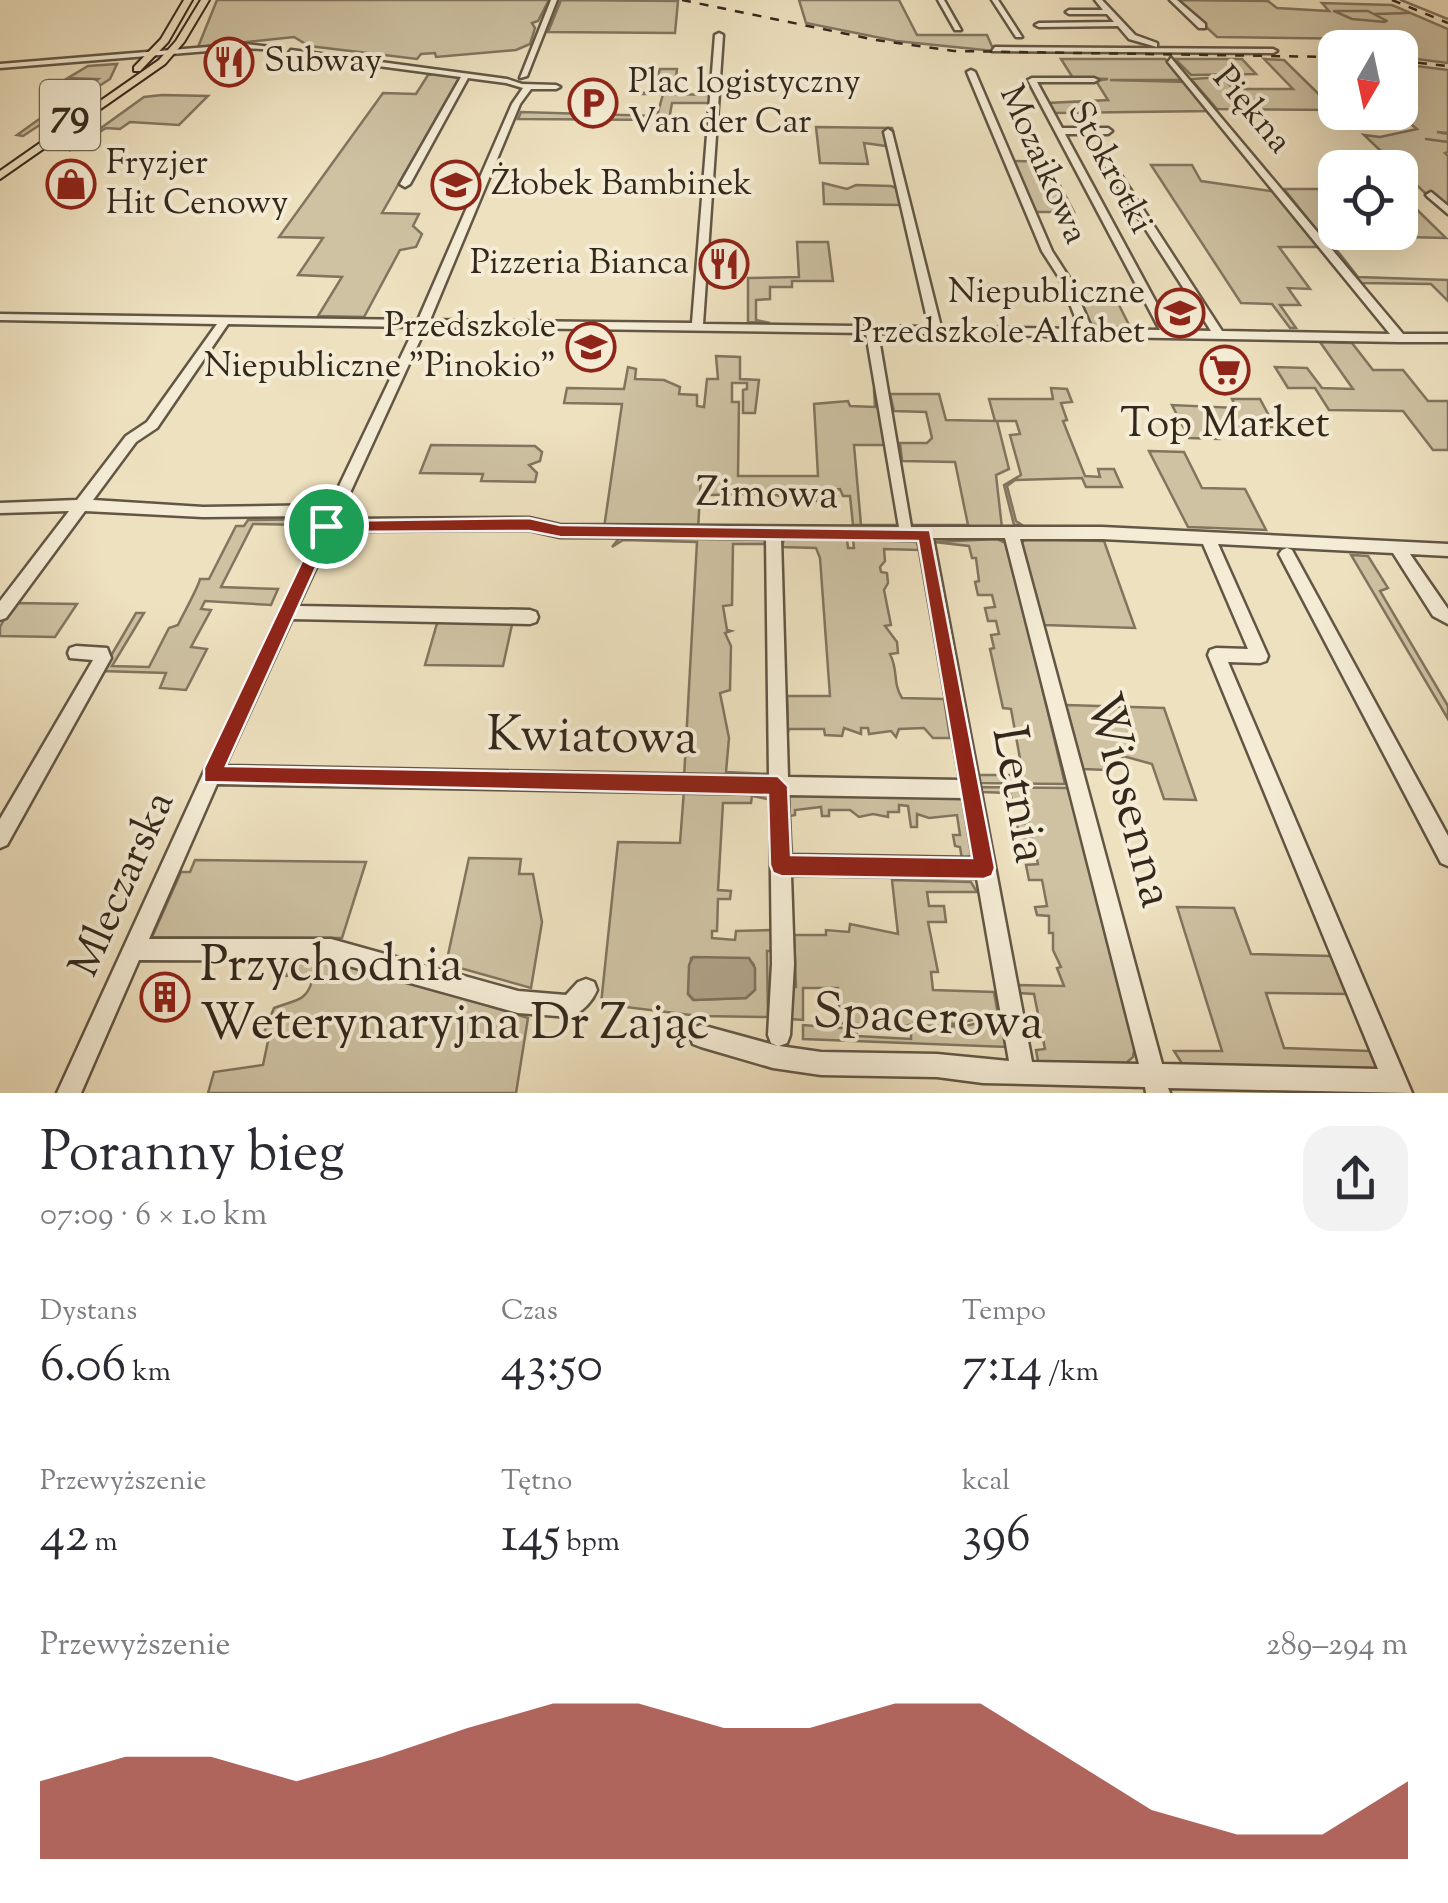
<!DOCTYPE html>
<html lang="pl">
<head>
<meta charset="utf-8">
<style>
	body { margin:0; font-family:"Sorts Mill Goudy",serif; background:#f2f2f3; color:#2b2b33; height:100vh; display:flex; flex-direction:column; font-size:38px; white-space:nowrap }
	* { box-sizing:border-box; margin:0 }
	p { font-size:32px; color:#7c7c81 }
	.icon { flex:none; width:55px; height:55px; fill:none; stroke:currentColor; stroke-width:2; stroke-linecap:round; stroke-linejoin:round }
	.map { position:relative; height:1093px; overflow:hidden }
	.panel { display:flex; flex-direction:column; background:#fff; flex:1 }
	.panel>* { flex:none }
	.needle { width:65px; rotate:189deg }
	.controls { position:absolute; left:1318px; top:30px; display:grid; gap:20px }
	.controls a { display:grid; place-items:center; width:100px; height:100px; border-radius:20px; background:#fff; box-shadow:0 10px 40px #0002; font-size:50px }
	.pin { position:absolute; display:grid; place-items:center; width:85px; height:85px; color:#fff; margin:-42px; border:5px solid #fff; border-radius:50%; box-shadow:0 2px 10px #0007 }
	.round { display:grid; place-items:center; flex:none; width:105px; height:105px; border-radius:30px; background:#f2f2f3 }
	.headline { display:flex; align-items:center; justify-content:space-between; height:170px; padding:0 40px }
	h1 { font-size:55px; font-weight:600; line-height:75px }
	.metrics { display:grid; grid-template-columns:repeat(3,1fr); gap:15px; height:170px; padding:10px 40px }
	.metrics div { display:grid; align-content:center }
	.metrics b { font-size:50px; font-weight:600 }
	.metrics small { font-size:28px; font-weight:400 }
	.metrics p { font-size:28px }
	.chart { height:280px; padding:20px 40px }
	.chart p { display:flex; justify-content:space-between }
	.chart svg { width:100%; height:180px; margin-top:10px; fill:#8f2418; opacity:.7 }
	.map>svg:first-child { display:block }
</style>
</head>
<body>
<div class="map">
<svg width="1448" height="1093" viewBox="0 0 1448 1093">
	<rect width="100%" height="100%" fill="#eee1bf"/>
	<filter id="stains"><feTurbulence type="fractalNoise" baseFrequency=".002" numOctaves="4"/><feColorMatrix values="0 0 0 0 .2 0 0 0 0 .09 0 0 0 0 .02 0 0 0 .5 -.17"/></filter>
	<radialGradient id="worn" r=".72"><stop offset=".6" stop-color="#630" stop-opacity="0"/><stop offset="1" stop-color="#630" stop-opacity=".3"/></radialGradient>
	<g fill="#cec2a3" stroke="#817560" stroke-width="2.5" fill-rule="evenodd">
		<polygon points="217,0 549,0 538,21 532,23 535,28 530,44 516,50 436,57 435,53 421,54 417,59 309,46 294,37 198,47"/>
		<polygon points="561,0 678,1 675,33 548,32"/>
		<polygon points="799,0 899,0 917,35 987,35 994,51 896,41 806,23"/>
		<polygon points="1177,0 1268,1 1277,8 1329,11 1322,3 1392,5 1448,29 1448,63 1400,57 1400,48 1379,47 1367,39 1217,37"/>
		<polygon points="1061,59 1165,59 1186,80 1110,80 1188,82 1212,111 1053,113 1048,103 1108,100 1096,81 1108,79 1073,78"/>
		<polygon points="1175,59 1242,59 1256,74 1191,75"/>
		<polygon points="1264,59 1284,60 1335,110 1217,109 1191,79 1223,77 1233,89 1293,89"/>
		<polygon points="117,64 110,79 23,136 17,135 84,87 58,85 63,81 89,85 98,79 68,78 88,66"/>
		<polygon points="1400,64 1448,70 1448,133 1437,132 1448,134 1448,152 1445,153 1448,156 1448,207 1433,193 1425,193 1364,135 1380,137 1417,129 1397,113"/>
		<polygon points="660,69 677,69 674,94 711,95 711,103 672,103 669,120 518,119 521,112 657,116 663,94 632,94 652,92"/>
		<polygon points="439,73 459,78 382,213 419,214 413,226 422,234 416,247 400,250 364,317 318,316 342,277 298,275 323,238 279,237 383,93 416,94 428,75"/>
		<polygon points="162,95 208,96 179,125 130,122 120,129 106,128 69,151 144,97"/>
		<polygon points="816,127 892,128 893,131 885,131 886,146 864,143 868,164 820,163"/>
		<polygon points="1013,161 1048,162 1074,212 1035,212"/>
		<polygon points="1151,165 1192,165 1201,181 1278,192 1324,247 1279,247 1310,289 1288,288 1300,305 1280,305 1296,328 1290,328 1272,304 1241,303"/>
		<polygon points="823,183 847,189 856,185 891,186 896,188 900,205 824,204"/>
		<polygon points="1284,189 1335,189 1335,232 1400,232 1400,193 1446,238 1325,235 1358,277 1448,280 1448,301 1431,284 1359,283"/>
		<polygon points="797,242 828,242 833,281 792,281 792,287 770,287 770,299 756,300 756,320 770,323 748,322 748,278 799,277"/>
		<polygon points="1080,298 1116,299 1130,327 1100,327 1090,323"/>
		<polygon points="1320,342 1352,343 1373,370 1403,370 1428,401 1448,401 1448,450 1433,450 1403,411 1329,410 1315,388 1288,388 1275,367 1307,368 1322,388 1353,389"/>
		<polygon points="716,356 740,357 740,379 759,380 755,413 743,413 743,390 747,389 747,383 732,383 732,402 739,402 738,476 818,476 814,404 848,401 850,406 875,407 874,390 880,390 888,445 854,445 861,525 904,525 905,531 862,531 861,525 853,525 850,496 843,496 840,489 830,490 836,495 822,494 822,501 816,501 810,494 801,497 801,502 772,494 708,495 709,476 701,476 698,530 604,528 622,404 564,403 567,388 624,389 628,367 636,369 635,379 664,380 680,387 679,394 697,395 697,406 704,407 707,379 718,379"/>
		<polygon points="1051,388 1067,389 1072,402 1061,403 1067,420 1063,421 1085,476 1100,477 1098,469 1114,469 1122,487 1086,487 1082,478 1015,480 1007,486 1016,521 1022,525 1014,525 1004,485 1021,475 1010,435 1020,434 1016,421 997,421 1009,469 996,475 1002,528 907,530 906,525 968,525 955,462 902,461 900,443 927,443 932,438 926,412 894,411 890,394 939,394 946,420 995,421 989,399 1053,399"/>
		<polygon points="1232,399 1260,399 1275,427 1213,426 1219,439 1189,438 1172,405 1236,408"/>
		<polygon points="431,445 535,446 542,452 540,461 529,465 537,473 535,482 481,481 483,474 420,473"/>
		<polygon points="1149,451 1184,452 1202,488 1245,489 1266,530 1188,527"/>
		<path d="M311,519l-3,6 -55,-1 -32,63 57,2 -7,16 -66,-4 -4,8 10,1 -20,37 16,2 -21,41 -26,-2 6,-15 -64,-2 34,-58h8l-32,53 37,1 20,-39 9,-3c2,-5 21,-39 22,-46h9l27,-53h8l4,-6z"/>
		<polygon points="620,537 765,540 765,544 733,544 732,605 723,606 727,630 731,631 725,633 731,646 730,690 720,693 729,738 726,772 771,774 766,778 684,778 697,542 623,540 612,547"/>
		<path d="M784,539h63l1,9h6l-1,-9 64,3 2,8 -35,-1 1,12 -5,6 1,5 6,1 1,10 -4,7 7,35 -6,1 12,16 1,11 -8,1c9,18 2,28 12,44l42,1 6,39h-17l-9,-10 -25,1 -3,8 -5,-6 -22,3 -1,-6h-7v6l-17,-6 -2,8 -17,-1 -1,-6h-35l-1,3 -1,-36h43l-10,-138 -4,-10 -34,-1z"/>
		<polygon points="997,539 1008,544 1065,784 980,783 978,775 1023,775 1011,709 1003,708 990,649 994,648 991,635 999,634 996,621 988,621 985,608 995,607 992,595 978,595 975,582 979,581 976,558 972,558 969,546 934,542"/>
		<polygon points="1025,539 1104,541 1135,628 1044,625 1021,544"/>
		<polygon points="1351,555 1368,556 1388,588 1380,591 1448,706 1448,719"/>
		<polygon points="13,603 77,604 55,637 0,636 0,627"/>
		<polygon points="438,620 513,620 503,666 425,665"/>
		<polygon points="1066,705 1164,708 1196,800 1164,799 1152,764 1123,756 1120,762 1104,762 1106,770 1083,769"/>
		<polygon points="980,787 1070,788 1135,1044 1133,1057 1126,1063 1038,1061 1036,1050 1045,1049 1034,994 1019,993 1017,985 1064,986 1057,968 1061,967 1053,950 1053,933 1049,933 1049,916 1037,915 1035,907 1047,906 1042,880 1029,880 1026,865 1038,864 1032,838 1020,838 1017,824 1029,823 1024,801 1012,800 1010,793 981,792"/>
		<path d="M684,790l87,4 2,6 -21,-4 -1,7h-28l-5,87 13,1 -1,8h-12l-1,32h-5v7l23,2 1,-9 35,-1 1,21h-5l1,66 -69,-1 -98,-12 17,-162 62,1zM691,958l58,1 5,6 1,25 -9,8 -53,2 -5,-6z"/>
		<polygon points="788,795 957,795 966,801 976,854 962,859 960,847 955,846 953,835 960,835 957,815 929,818 917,814 917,827 911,827 908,806 899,805 899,812 888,812 888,817 873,814 859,817 850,810 829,810 829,816 822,816 821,807 795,810 795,815 790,816 792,851 788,850"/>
		<polygon points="469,858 521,859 519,874 533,874 542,922 531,988 446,964"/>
		<polygon points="195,860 366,862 342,938 152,937 181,872 190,872"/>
		<polygon points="892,880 971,882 977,892 927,892 929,906 944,906 946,922 928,922 938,972 931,972 933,990 994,992 999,1020 981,1018 954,1024 927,1019 906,1026 890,1026 888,1009 872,1009 873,1025 840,1023 838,988 803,988 803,1020 790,1019 790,987 796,987 794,935 826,935 826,930 849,932 850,924 898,934"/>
		<polygon points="1177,907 1234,908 1251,954 1331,956 1347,994 1266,993 1284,1048 1370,1051 1373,1044 1381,1072 1183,1065 1174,1051 1222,1051"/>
		<path d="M292,960h44l192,58 -12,75h-308l6,-21 49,-7 5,-24 -7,-1 13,-32c19,-8 32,-5 38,-27l-8,-6 -18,1z"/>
		<path d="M978,1023l26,3 3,21 -204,-8v-14l53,4 1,7 54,3v-10c23,-8 43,2 67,-6z"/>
	</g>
	<polygon fill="#afa288" stroke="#7e715d" stroke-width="2.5" points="693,957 749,958 755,968 755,990 746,998 694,1000 688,994 689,965"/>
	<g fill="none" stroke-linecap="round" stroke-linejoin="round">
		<g stroke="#7e715d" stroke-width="2.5">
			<polyline points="1401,0 1448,19"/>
			<polyline points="1375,14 1409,13"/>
			<polyline points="1385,22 1352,19 1334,11 1368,11 1387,21"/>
			<polyline points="1426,139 1448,142"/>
		</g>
		<g stroke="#625645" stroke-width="5">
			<g id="minor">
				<polygon points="551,0 557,0 527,76 520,78"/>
				<polygon points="938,0 944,0 961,30 955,30"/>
				<polygon points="992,0 998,0 1022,37 1016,37"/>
				<polygon points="1095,0 1102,0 1135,35 1157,43 1157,47 1129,39 1118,26 1039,27 1035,25 1039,23 1114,22 1107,14 1069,14 1066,12 1069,10 1103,10"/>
				<polygon points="1170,0 1177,0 1205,24 1205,28 1199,28"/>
				<path d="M719,33l4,2 -20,289 226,3 -45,-195 4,-3 4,3 49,195 139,2 -20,-50 -18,-28 -75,-179 4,-2 4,2 77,179 18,28 22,50 68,1 -132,-250 4,-2h62l4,2 -4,2h-57l25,46h46l4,3 -4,3h-43l106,196 40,1 -115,-179 2,-2 8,2 116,179 168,3 -222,-272 3,-4 232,276h45v8h-48l-522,-9 33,194h191l346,17v12l-38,-2 38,55v15l-15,-8 -40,-63 -175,-9 50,112 -2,5 -6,2 -32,-1 184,431 -244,-5 2,5h-24l-1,-6 -162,-4 -46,-6 -116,-2 -48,-7 -72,-21 -8,-3 -3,-8 3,-8 8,-3 77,21 -7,-3 -3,-8 4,-71 -2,-170 -553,-10 -68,155h182l187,52 48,4 12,-13 8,-3 8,3 3,8c-5,12 -15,22 -27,27l-52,-4 -187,-52 -192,-1 -58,133h-24l151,-330 117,-247 -122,1 -118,-6 -79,107 -6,2v-19l69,-90 -69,2v-10l77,-3 49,-64 21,-14 70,-98 -217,-4v-6l418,6 94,-216 11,-16 -17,-5 -38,-5 -58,106 -5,3 -5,-3 61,-107 -173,-23 3,-4 216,29 15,5 34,1 4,2 -4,2h-25l-11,15 -90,216 262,3 23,-288zM228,324l187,3 -85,178 -127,2 -110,-7 43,-58 21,-14zM426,327l440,6 33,194 -339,-2 -31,-7 -191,1zM529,530l31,7 206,1 3,238 -544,-10 67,-147 238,5 6,-2 2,-5 -2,-5 -6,-2 -232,-4 35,-75zM781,538h137l42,242 -172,-3zM933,538h72l134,526 -107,-2zM1020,539h82l101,5 45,105 -32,-1 -6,2 -2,5 170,414 -216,-5zM788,795l175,3 10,60 -183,-3zM791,875l186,3 32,183 -72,-7 -116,-2 -42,-6 8,-3 3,-8 4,-71z"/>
				<polygon points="245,44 279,48 275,50 245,48 0,68 0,64"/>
				<polygon points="995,47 1273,49 1277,51 1273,53 992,51"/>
				<polygon points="1431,192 1448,206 1448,214 1428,197 1426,195"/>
				<polygon points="1287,548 1292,550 1448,836 1448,866 1441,863 1279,554 1282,550"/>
				<polygon points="76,646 107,648 111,658 7,845 0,848 0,819 93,660 70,658 68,653 70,648"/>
			</g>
		</g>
		<g stroke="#34281c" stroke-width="4">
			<g id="major">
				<polygon points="184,0 192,0 168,42 140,71 134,71 134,67 161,39"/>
				<polygon points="201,0 209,0 184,42 165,64 0,179 0,171 159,60 176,41"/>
			</g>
		</g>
		<use href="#minor" fill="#f4ecd5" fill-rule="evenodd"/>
		<use href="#major" fill="#eee1bf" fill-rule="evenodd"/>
		<g stroke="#34281c" stroke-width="2.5" stroke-dasharray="9 9" stroke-linecap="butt">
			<polyline points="682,0 876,40 954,51 1335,57"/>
			<polyline points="1392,0 1448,23"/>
			<polyline points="1400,61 1448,66"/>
		</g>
	</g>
	<path fill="#8f2418" stroke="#fff" stroke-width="2.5" fill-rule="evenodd" d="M529,518l31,7 370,5 65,338 -3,8 -8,3 -203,-3 -8,-3 -3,-8 -2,-70 -564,-13v-14l117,-247zM529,531l31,6 358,4 54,317 -181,-3 -3,-69 -10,-10 -552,-10 106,-234z"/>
	<defs>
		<g id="restaurant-ring" transform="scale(2.5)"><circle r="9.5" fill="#f4ecd5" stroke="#8f2418" stroke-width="1.5"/><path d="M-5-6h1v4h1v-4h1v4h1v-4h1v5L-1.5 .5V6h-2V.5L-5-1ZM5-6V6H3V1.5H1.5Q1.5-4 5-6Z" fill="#8f2418"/></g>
		<g id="parking-ring" transform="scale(2.5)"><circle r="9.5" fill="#f4ecd5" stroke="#8f2418" stroke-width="1.5"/><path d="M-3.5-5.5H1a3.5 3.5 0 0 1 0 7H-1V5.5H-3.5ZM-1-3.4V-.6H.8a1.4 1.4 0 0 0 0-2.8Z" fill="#8f2418"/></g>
		<g id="shop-ring" transform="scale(2.5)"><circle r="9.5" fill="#f4ecd5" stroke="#8f2418" stroke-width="1.5"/><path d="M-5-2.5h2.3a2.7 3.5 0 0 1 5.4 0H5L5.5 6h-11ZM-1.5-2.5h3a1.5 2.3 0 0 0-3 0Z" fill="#8f2418"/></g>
		<g id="school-ring" transform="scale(2.5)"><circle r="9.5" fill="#f4ecd5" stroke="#8f2418" stroke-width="1.5"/><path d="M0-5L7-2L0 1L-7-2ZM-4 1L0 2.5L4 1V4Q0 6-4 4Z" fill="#8f2418"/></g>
		<g id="supermarket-ring" transform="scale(2.5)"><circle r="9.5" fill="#f4ecd5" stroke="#8f2418" stroke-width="1.5"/><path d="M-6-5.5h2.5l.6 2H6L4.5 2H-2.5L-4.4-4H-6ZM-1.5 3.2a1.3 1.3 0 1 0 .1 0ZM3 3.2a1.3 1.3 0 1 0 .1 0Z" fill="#8f2418"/></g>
		<g id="building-ring" transform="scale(2.5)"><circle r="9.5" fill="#f4ecd5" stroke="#8f2418" stroke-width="1.5"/><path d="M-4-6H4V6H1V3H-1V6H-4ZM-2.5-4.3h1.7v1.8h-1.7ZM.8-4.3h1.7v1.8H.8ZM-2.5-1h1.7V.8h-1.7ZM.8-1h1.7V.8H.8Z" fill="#8f2418"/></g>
	</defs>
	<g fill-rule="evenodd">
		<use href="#restaurant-ring" x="229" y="62"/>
		<use href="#parking-ring" x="593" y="103"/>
		<use href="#shop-ring" x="71" y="184"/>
		<use href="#school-ring" x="456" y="185"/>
		<use href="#restaurant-ring" x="724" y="264"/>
		<use href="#school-ring" x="1180" y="313"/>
		<use href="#school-ring" x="591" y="347"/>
		<use href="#supermarket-ring" x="1225" y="370"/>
		<use href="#building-ring" x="165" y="997"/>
	</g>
	<g text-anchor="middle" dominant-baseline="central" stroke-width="8" stroke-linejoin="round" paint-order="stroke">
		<g font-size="35" fill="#34281c" stroke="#f4ecd5" text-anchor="start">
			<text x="264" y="62">Subway</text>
			<text x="628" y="83">Plac logistyczny<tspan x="628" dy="40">Van der Car</tspan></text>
			<text x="106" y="164">Fryzjer<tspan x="106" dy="40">Hit Cenowy</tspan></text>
			<text x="491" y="185">Żłobek Bambinek</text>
			<text x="689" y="264" text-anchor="end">Pizzeria Bianca</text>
			<text x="1145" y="293" text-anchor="end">Niepubliczne<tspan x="1145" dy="40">Przedszkole Alfabet</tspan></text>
			<text x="556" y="327" text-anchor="end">Przedszkole<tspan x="556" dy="40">Niepubliczne "Pinokio"</tspan></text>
		</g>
		<g font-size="35" fill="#34281c" stroke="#f4ecd5">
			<text transform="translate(1251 111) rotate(50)">Piękna</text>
			<text transform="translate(1042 165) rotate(66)">Mozaikowa</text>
			<text transform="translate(1109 168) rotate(62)">Stokrotki</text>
		</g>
		<rect fill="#f4ecd5" stroke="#6e6354" stroke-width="2.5" x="40" y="80" width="60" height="70" rx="8"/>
		<g font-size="40" font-weight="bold" fill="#34281c">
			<text x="70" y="115">79</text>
		</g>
		<g font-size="42" fill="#34281c" stroke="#f4ecd5">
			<text x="1225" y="426">Top Market</text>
		</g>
		<g font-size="42" fill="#34281c" stroke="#f4ecd5">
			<text transform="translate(767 496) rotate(1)">Zimowa</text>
			<text transform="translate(124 885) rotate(-66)">Mleczarska</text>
		</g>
		<g font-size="50" fill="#34281c" stroke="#f4ecd5">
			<text transform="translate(592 739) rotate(1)">Kwiatowa</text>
			<text transform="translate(1017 795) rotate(80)">Letnia</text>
			<text transform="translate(1127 801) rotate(75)">Wiosenna</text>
			<text transform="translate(928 1020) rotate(3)">Spacerowa</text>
		</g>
		<g font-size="50" fill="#34281c" stroke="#f4ecd5" text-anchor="start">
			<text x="200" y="968">Przychodnia<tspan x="200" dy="58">Weterynaryjna Dr Zając</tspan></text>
		</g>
	</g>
	<rect width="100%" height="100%" filter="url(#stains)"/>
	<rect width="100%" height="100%" fill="url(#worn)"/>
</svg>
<div class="controls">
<a><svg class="needle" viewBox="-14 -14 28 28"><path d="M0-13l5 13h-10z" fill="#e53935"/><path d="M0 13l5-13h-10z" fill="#7c7c81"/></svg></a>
<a><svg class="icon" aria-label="locate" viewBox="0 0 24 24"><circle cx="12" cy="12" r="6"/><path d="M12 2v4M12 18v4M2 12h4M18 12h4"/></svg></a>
</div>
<div class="pin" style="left:326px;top:526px;background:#1e9e55"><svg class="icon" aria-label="arrive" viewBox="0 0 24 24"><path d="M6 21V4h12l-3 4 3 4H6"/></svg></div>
</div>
<section class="panel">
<div class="headline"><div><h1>Poranny bieg</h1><p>07:09 · 6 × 1.0 km</p></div><a class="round"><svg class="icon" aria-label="share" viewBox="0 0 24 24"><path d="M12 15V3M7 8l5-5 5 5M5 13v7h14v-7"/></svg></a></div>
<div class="metrics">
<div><p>Dystans</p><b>6.06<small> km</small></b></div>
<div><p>Czas</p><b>43:50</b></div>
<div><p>Tempo</p><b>7:14<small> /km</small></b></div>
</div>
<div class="metrics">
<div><p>Przewyższenie</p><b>42<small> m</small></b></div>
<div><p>Tętno</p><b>145<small> bpm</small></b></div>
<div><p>kcal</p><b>396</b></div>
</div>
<div class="chart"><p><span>Przewyższenie</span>289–294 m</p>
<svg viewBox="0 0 160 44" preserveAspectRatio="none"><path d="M0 44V25L10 19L20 19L30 25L40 19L50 12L60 6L70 6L80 12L90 12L100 6L110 6L120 19L130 32L140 38L150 38L160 25V44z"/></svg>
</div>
</section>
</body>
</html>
